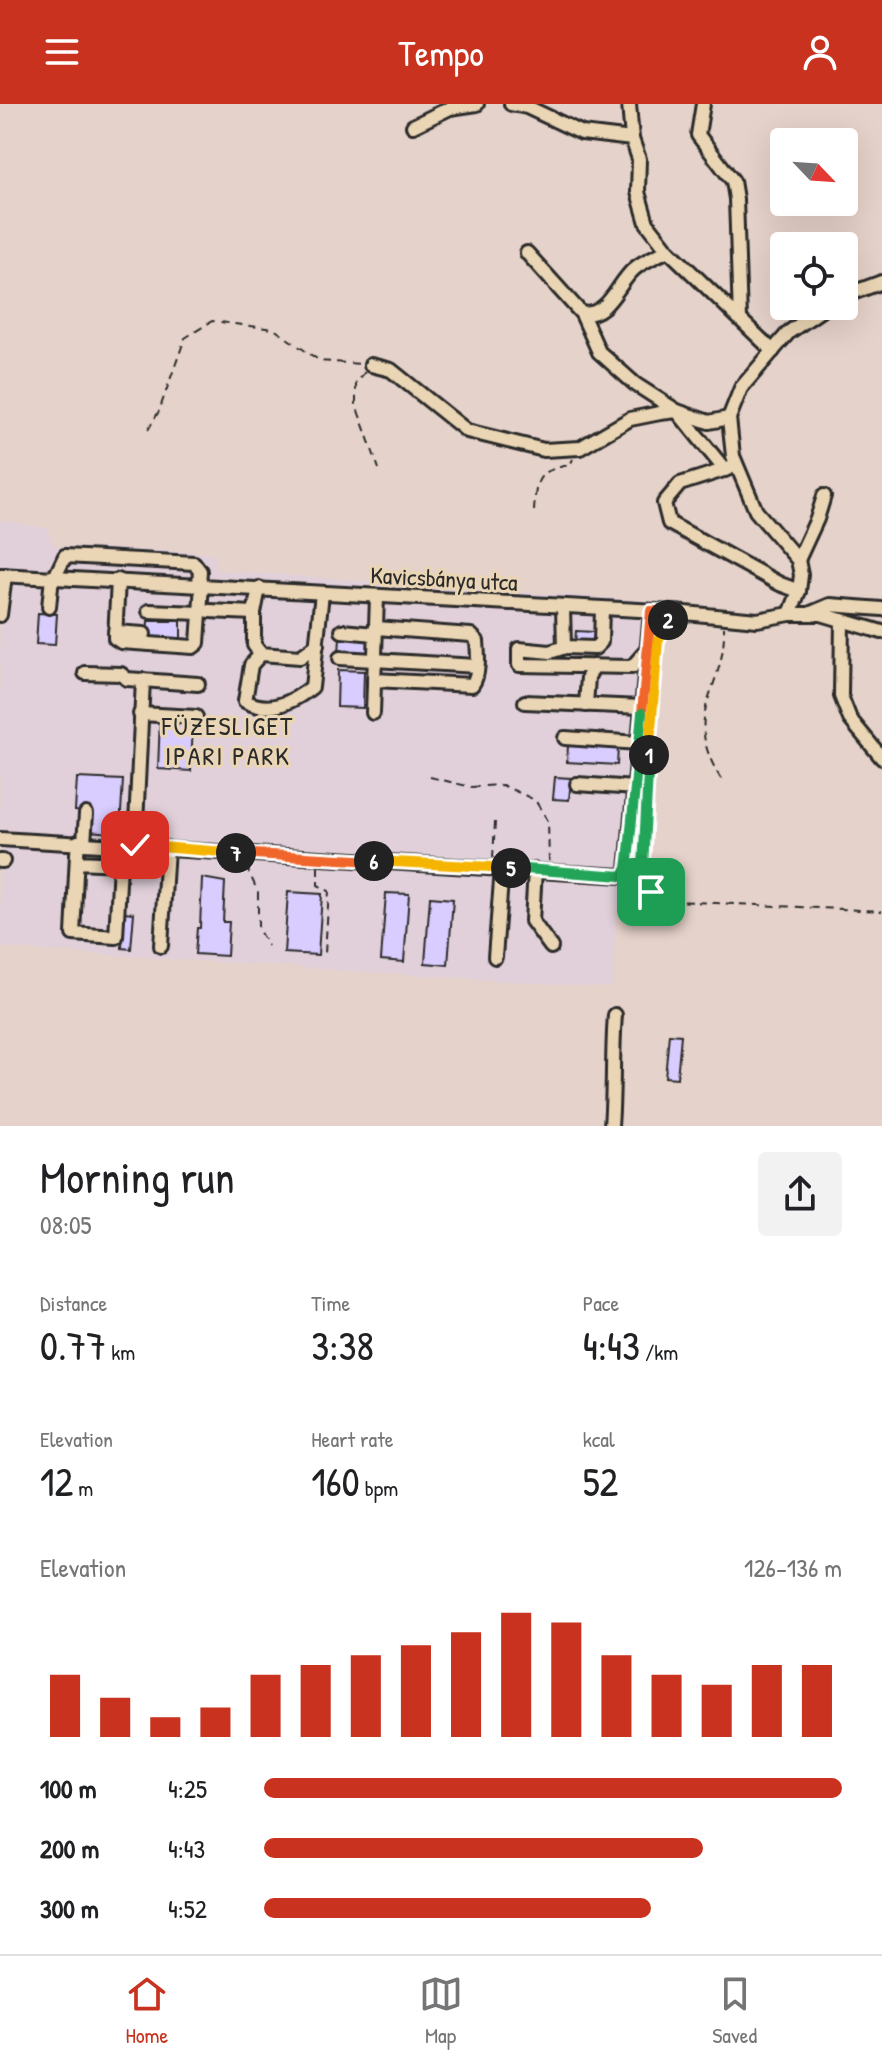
<!DOCTYPE html>
<html lang="en">
<head>
<meta charset="utf-8">
<style>
	body { margin:0; font-family:"Patrick Hand",sans-serif; background:#f2f2f2; color:#202124; height:100vh; display:flex; flex-direction:column; font-size:30px; white-space:nowrap }
	* { box-sizing:border-box; margin:0 }
	p { font-size:26px; color:#757577 }
	.icon { flex:none; width:44px; height:44px; fill:none; stroke:currentColor; stroke-width:2; stroke-linecap:round; stroke-linejoin:round }
	.map { position:relative; height:1022px; overflow:hidden }
	.details { display:flex; flex-direction:column; background:#fff; flex:1 }
	.details>* { flex:none }
	.needle { width:52px; rotate:115deg }
	.fabs { position:absolute; left:770px; top:24px; display:grid; gap:16px }
	.fabs a { display:grid; place-items:center; width:88px; height:88px; border-radius:8px; background:#fff; box-shadow:0 8px 32px #0002; font-size:40px }
	.pin { position:absolute; display:grid; place-items:center; width:68px; height:68px; color:#fff; margin:-34px; border-radius:16px; box-shadow:0 4px 12px #0006 }
	.km { position:absolute; width:40px; height:40px; margin:-20px; border-radius:50%; background:#222; color:#fff; font-size:22px; line-height:40px; text-align:center }
	.round { display:grid; place-items:center; flex:none; width:84px; height:84px; border-radius:8px; background:#f2f2f2 }
	.head { display:flex; align-items:center; justify-content:space-between; height:136px; padding:0 40px }
	h1 { font-size:44px; font-weight:600; line-height:60px }
	.stats { display:grid; grid-template-columns:repeat(3,1fr); gap:12px; height:136px; padding:8px 40px }
	.stats div { display:grid; align-content:center }
	.stats b { font-size:40px; font-weight:600 }
	.stats small { font-size:22px; font-weight:400 }
	.stats p { font-size:22px }
	.chart { height:224px; padding:16px 40px }
	.chart p { display:flex; justify-content:space-between }
	.chart svg { width:100%; height:144px; margin-top:8px; stroke:#c8321e; stroke-width:6 }
	ul { padding:0 40px; list-style:none; font-size:26px }
	li { display:grid; grid-template-columns:128px 96px 1fr; align-items:center; height:60px }
	li i { height:20px; border-radius:10px; background:#c8321e }
	header { display:flex; justify-content:space-between; align-items:center; height:104px; padding:0 40px; background:#c8321e; color:#fff; font-size:36px; font-weight:600 }
	.menu { display:flex; justify-content:space-around; align-items:center; height:112px; border-top:2px solid #e0e0e0; background:#fff; font-size:22px; color:#757577 }
	.menu a { display:grid; justify-items:center; gap:4px }
	.menu .active { color:#c8321e }
	.map>svg:first-child { display:block }
</style>
</head>
<body>
<header><svg class="icon" aria-label="menu" viewBox="0 0 24 24"><path d="M4 6h16M4 12h16M4 18h16"/></svg>Tempo<svg class="icon" aria-label="person" viewBox="0 0 24 24"><circle cx="12" cy="8" r="4"/><path d="M4 21q1-7 8-7t8 7"/></svg></header>
<div class="map">
<svg width="882" height="1022" viewBox="0 0 882 1022">
	<rect width="100%" height="100%" fill="#e5d2ca"/>
	<filter id="ink" filterUnits="userSpaceOnUse"><feTurbulence type="fractalNoise" baseFrequency=".0125" numOctaves="2"/><feDisplacementMap in="SourceGraphic" scale="16" xChannelSelector="R" yChannelSelector="G"/><feConvolveMatrix kernelMatrix="1 2 1 2 8 2 1 2 1" color-interpolation-filters="sRGB"/></filter>
	<g filter="url(#ink)">
		<polygon fill="#e1d0da" points="0,416 48,425 53,442 216,449 215,466 662,498 647,747 659,776 641,808 617,806 612,884 0,844"/>
		<g fill="#d9ccfe" stroke="#2b2b2b" stroke-width="2">
			<polygon points="38,509 57,510 55,541 36,540"/>
			<polygon points="148,517 181,517 181,538 147,537"/>
			<polygon points="576,527 594,528 594,540 575,539"/>
			<polygon points="340,533 371,535 370,551 339,550"/>
			<polygon points="338,566 364,567 363,604 337,603"/>
			<polygon points="160,614 193,616 191,667 158,665"/>
			<polygon points="568,641 618,644 617,661 567,658"/>
			<polygon points="555,673 571,674 569,696 553,695"/>
			<polygon points="77,674 123,676 120,724 115,729 87,727 88,708 75,707"/>
			<polygon points="202,774 225,778 223,818 229,818 227,852 195,850 197,824 200,824"/>
			<polygon points="288,788 322,790 318,851 284,849"/>
			<polygon points="386,789 409,790 404,858 381,856"/>
			<polygon points="430,793 453,795 448,861 425,859"/>
			<polygon points="124,808 134,809 131,845 122,844"/>
			<polygon points="669,930 681,931 677,974 665,973"/>
		</g>
		<g fill="none" stroke-linecap="round" stroke-linejoin="round">
			<g stroke="#2b2b2b" stroke-width="18">
				<g id="minor">
					<polyline points="511,0 527,3 582,29 632,35 639,55 638,88 647,119 668,146 773,247"/>
					<polyline points="629,0 632,35"/>
					<polyline points="703,0 698,31 733,77 736,95 740,215"/>
					<polyline points="413,22 450,4 477,0"/>
					<polyline points="527,149 582,210 599,248 635,280 677,307 725,366"/>
					<polyline points="844,192 882,178"/>
					<path d="M582,210c28,1 34,-29 52,-45 9,-8 23,-13 34,-19"/>
					<polyline points="371,261 391,266 467,327 544,346 580,344 630,315 660,309 677,307 709,318 729,314"/>
					<polyline points="730,364 680,380 664,399 669,419 780,480 799,487"/>
					<polyline points="798,456 817,415 824,392"/>
					<polyline points="0,471 675,508 757,516 790,510 821,510 882,528"/>
					<polyline points="55,473 65,452 194,459 200,467 199,480"/>
					<polyline points="118,476 115,534 121,538 193,543 198,539 202,480"/>
					<polyline points="49,503 52,473"/>
					<polyline points="563,503 564,543 595,544 601,538 602,505"/>
					<polyline points="149,507 200,509"/>
					<polyline points="209,507 254,509 259,484"/>
					<polyline points="254,509 254,541 261,550 300,553 317,541"/>
					<polyline points="811,509 830,501 882,505"/>
					<polyline points="790,510 799,487 801,471 798,456 756,407 733,352 729,314 741,284 782,236 789,228 827,202"/>
					<polyline points="0,511 5,471"/>
					<polyline points="842,516 841,592 850,615 882,654"/>
					<polyline points="342,527 375,530"/>
					<polyline points="115,528 144,530"/>
					<polyline points="565,543 550,548 519,545 519,561 632,563 647,546"/>
					<path d="M261,550l-10,11 -6,36c24,13 47,2 67,-14l10,-94"/>
					<polyline points="340,554 477,562"/>
					<polyline points="85,569 121,570 127,575 198,580"/>
					<path d="M374,576l98,5c8,-11 6,-31 5,-44l-6,-6 -95,-7"/>
					<polyline points="525,598 642,603"/>
					<polyline points="586,601 588,573 594,562"/>
					<polyline points="373,609 377,493"/>
					<polyline points="140,610 196,613"/>
					<polyline points="565,634 639,639"/>
					<polyline points="577,680 635,684"/>
					<polyline points="0,735 622,772 627,765 651,507"/>
					<polyline points="84,739 86,710"/>
					<polyline points="135,741 143,576"/>
					<polyline points="0,757 3,757"/>
					<polyline points="77,758 120,760 116,833 73,830 77,750 78,738"/>
					<polyline points="535,766 532,817 551,843"/>
					<polyline points="161,842 167,744"/>
					<polyline points="495,853 502,764"/>
					<path d="M611,1022c3,-37 1,-74 4,-111"/>
				</g>
			</g>
			<g stroke="#2b2b2b" stroke-width="2" stroke-dasharray="8 6" stroke-linecap="butt">
				<polyline points="365,268 356,279 356,301 379,365"/>
				<polyline points="148,326 159,307 185,234 212,217 274,225 320,257 361,260"/>
				<path d="M534,407c2,-32 2,-40 36,-46l3,-6"/>
				<polyline points="660,530 667,518"/>
				<polyline points="649,656 643,762 651,788 674,797 882,807"/>
				<polyline points="430,673 471,683 502,681 535,696 548,717 549,757"/>
				<path d="M721,675c-42,-69 5,-86 3,-152"/>
				<polyline points="493,754 495,718"/>
				<polyline points="246,762 258,788 258,825 268,842"/>
				<polyline points="318,763 318,781 329,787 325,849"/>
			</g>
			<use href="#minor" stroke="#ead5b4" stroke-width="12"/>
		</g>
	</g>
	<g fill="none" stroke-linecap="round" stroke-linejoin="round" filter="url(#ink)">
		<g stroke="#fff" stroke-width="16">
			<polyline id="split-1" points="649,651 643,762 651,788"/>
		</g>
		<g stroke="#fff" stroke-width="16">
			<polyline id="split-2" points="649,651 658,537 668,516"/>
		</g>
		<g stroke="#fff" stroke-width="16">
			<polyline id="split-3" points="642,609 651,507 675,508 668,516"/>
		</g>
		<g stroke="#fff" stroke-width="16">
			<polyline id="split-4" points="629,747 642,609"/>
		</g>
		<g stroke="#fff" stroke-width="16">
			<polyline id="split-5" points="511,764 622,772 627,765 629,747"/>
		</g>
		<g stroke="#fff" stroke-width="16">
			<polyline id="split-6" points="374,757 511,764"/>
		</g>
		<g stroke="#fff" stroke-width="16">
			<polyline id="split-7" points="236,749 374,757"/>
		</g>
		<g stroke="#fff" stroke-width="16">
			<polyline id="split-8" points="135,741 236,749"/>
		</g>
		<use href="#split-1" stroke="#22a559" stroke-width="10"/>
		<use href="#split-2" stroke="#f5b400" stroke-width="10"/>
		<use href="#split-3" stroke="#f0652b" stroke-width="10"/>
		<use href="#split-4" stroke="#22a559" stroke-width="10"/>
		<use href="#split-5" stroke="#22a559" stroke-width="10"/>
		<use href="#split-6" stroke="#f5b400" stroke-width="10"/>
		<use href="#split-7" stroke="#f0652b" stroke-width="10"/>
		<use href="#split-8" stroke="#f5b400" stroke-width="10"/>
	</g>
	<g text-anchor="middle" dominant-baseline="central" stroke-width="6" stroke-linejoin="round" paint-order="stroke">
		<g font-size="24" fill="#2b2b2b" stroke="#ead5b4">
			<text transform="translate(444 474) rotate(3)">Kavicsbánya utca</text>
		</g>
		<g font-size="26" letter-spacing="2" fill="#2b2b2b" stroke="#ead5b4">
			<text x="228" y="621">FÜZESLIGET<tspan x="228" dy="30">IPARI PARK</tspan></text>
		</g>
	</g>
</svg>
<div class="fabs">
<a><svg class="needle" viewBox="-14 -14 28 28"><path d="M0-13l5 13h-10z" fill="#e53935"/><path d="M0 13l5-13h-10z" fill="#757577"/></svg></a>
<a><svg class="icon" aria-label="locate" viewBox="0 0 24 24"><circle cx="12" cy="12" r="6"/><path d="M12 2v4M12 18v4M2 12h4M18 12h4"/></svg></a>
</div>
<div class="pin" style="left:651px;top:788px;background:#1e9e55"><svg class="icon" aria-label="arrive" viewBox="0 0 24 24"><path d="M6 21V4h12l-3 4 3 4H6"/></svg></div>
<div class="pin" style="left:135px;top:741px;background:#d93025"><svg class="icon" aria-label="check" viewBox="0 0 24 24"><path d="M5 12l5 5 9-10"/></svg></div>
<b class="km" style="left:649px;top:651px">1</b>
<b class="km" style="left:668px;top:516px">2</b>
<b class="km" style="left:511px;top:764px">5</b>
<b class="km" style="left:374px;top:757px">6</b>
<b class="km" style="left:236px;top:749px">7</b>
</div>
<section class="details">
<div class="head"><div><h1>Morning run</h1><p>08:05</p></div><a class="round"><svg class="icon" aria-label="share" viewBox="0 0 24 24"><path d="M12 15V3M7 8l5-5 5 5M5 13v7h14v-7"/></svg></a></div>
<div class="stats">
<div><p>Distance</p><b>0.77<small> km</small></b></div>
<div><p>Time</p><b>3:38</b></div>
<div><p>Pace</p><b>4:43<small> /km</small></b></div>
</div>
<div class="stats">
<div><p>Elevation</p><b>12<small> m</small></b></div>
<div><p>Heart rate</p><b>160<small> bpm</small></b></div>
<div><p>kcal</p><b>52</b></div>
</div>
<div class="chart"><p><span>Elevation</span>126–136 m</p>
<svg viewBox="0 0 160 44" preserveAspectRatio="none"><path d="M5 44V25M15 44V32M25 44V38M35 44V35M45 44V25M55 44V22M65 44V19M75 44V16M85 44V12M95 44V6M105 44V9M115 44V19M125 44V25M135 44V28M145 44V22M155 44V22"/></svg>
</div>
<ul>
<li><b>100 m</b>4:25<i style="width:100%"></i></li>
<li><b>200 m</b>4:43<i style="width:76%"></i></li>
<li><b>300 m</b>4:52<i style="width:67%"></i></li>
</ul>
</section>
<nav class="menu">
<a class="active"><svg class="icon" aria-label="home" viewBox="0 0 24 24"><path d="M3 11l9-7 9 7M6 9v11h12V9"/></svg>Home</a>
<a><svg class="icon" aria-label="map" viewBox="0 0 24 24"><path d="M3 6l6-2 6 2 6-2v14l-6 2-6-2-6 2zM9 4v14M15 6v14"/></svg>Map</a>
<a><svg class="icon" aria-label="saved" viewBox="0 0 24 24"><path d="M7 4h10v16l-5-4-5 4z"/></svg>Saved</a>
</nav>
</body>
</html>
